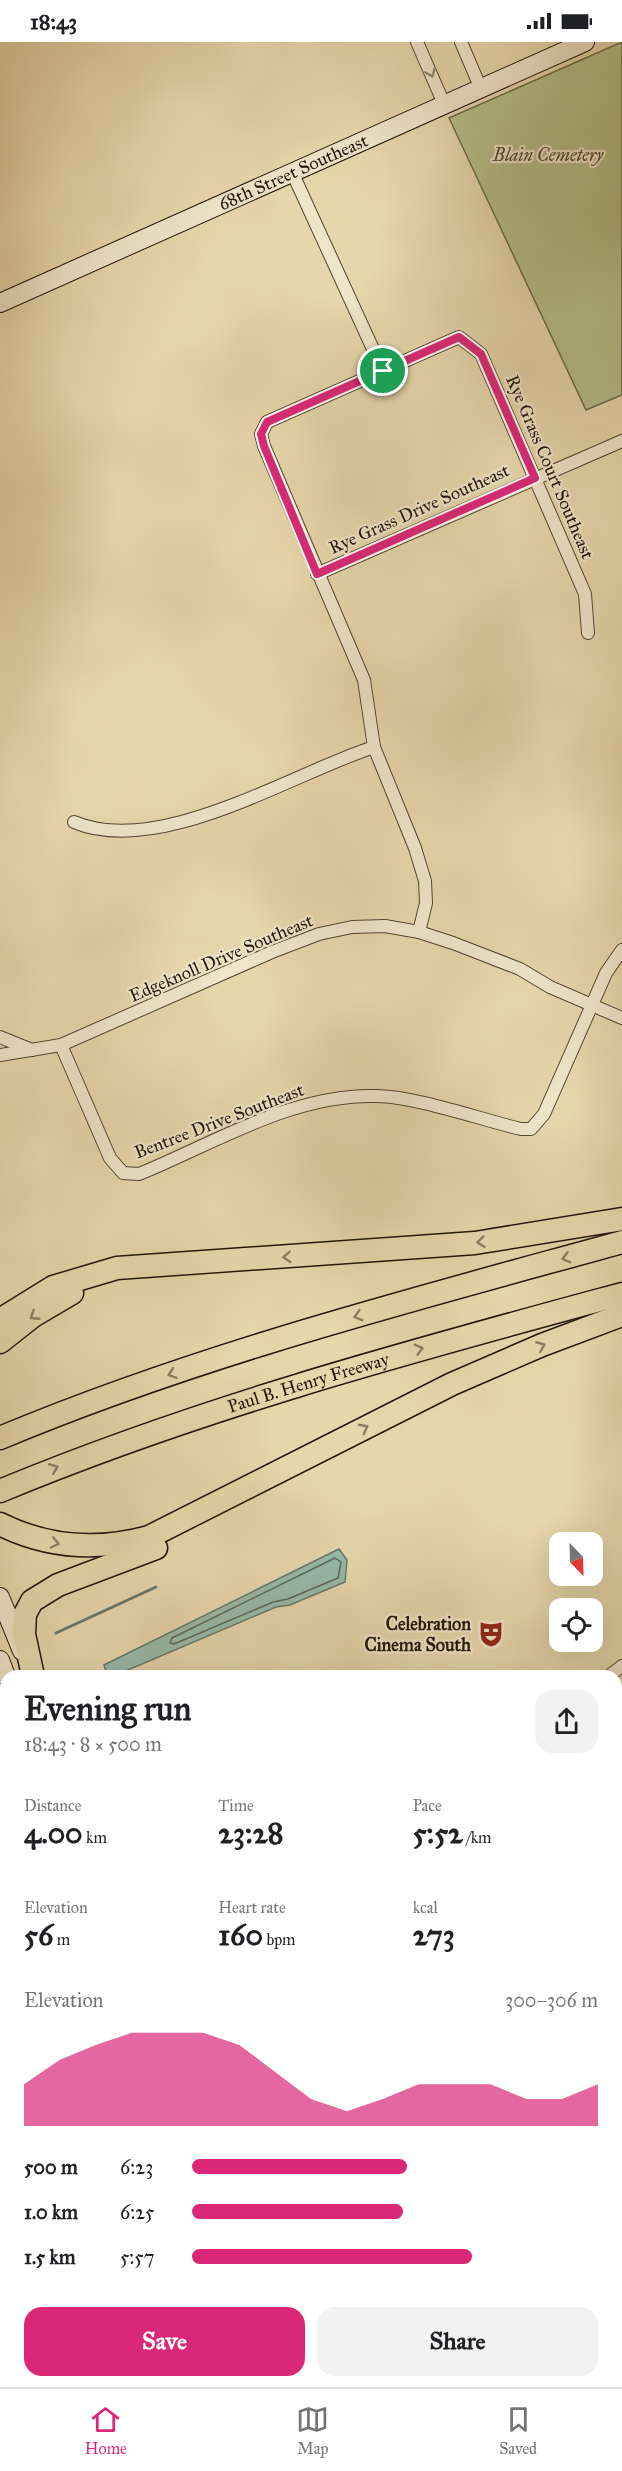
<!DOCTYPE html>
<html lang="en">
<head>
<meta charset="utf-8">
<style>
	body { margin:0; font-family:"IM FELL Great Primer",serif; background:#f2f2f2; color:#202124; height:100vh; display:flex; flex-direction:column; font-size:22px; white-space:nowrap }
	* { box-sizing:border-box; margin:0 }
	p { font-size:20px; color:#757577 }
	.icon { flex:none; width:33px; height:33px; fill:none; stroke:currentColor; stroke-width:2; stroke-linecap:round; stroke-linejoin:round }
	.map { position:relative; flex:1; overflow:hidden }
	.side { position:absolute; left:0px; top:1628px; width:622px; height:718px; display:flex; flex-direction:column; background:#fff; border-radius:18px 18px 0 0; box-shadow:0 6px 24px #0002 }
	.side>* { flex:none }
	.needle { width:39px; rotate:157deg }
	.controls { position:absolute; left:549px; top:1490px; display:grid; gap:12px }
	.controls a { display:grid; place-items:center; width:54px; height:54px; border-radius:12px; background:#fff; box-shadow:0 6px 24px #0002; font-size:30px }
	.pin { position:absolute; display:grid; place-items:center; width:51px; height:51px; color:#fff; margin:-26px; border:3px solid #fff; border-radius:50%; box-shadow:0 2px 6px #0007 }
	.round { display:grid; place-items:center; flex:none; width:63px; height:63px; border-radius:18px; background:#f2f2f2 }
	.overview { display:flex; align-items:center; justify-content:space-between; height:102px; padding:0 24px }
	h1 { font-size:33px; font-weight:700; line-height:45px }
	.stats { display:grid; grid-template-columns:repeat(3,1fr); gap:9px; height:102px; padding:6px 24px }
	.stats div { display:grid; align-content:center }
	.stats b { font-size:30px; font-weight:700 }
	.stats small { font-size:16px; font-weight:400 }
	.stats p { font-size:16px }
	.chart { height:168px; padding:12px 24px }
	.chart p { display:flex; justify-content:space-between }
	.chart svg { width:100%; height:108px; margin-top:6px; fill:#db2777; opacity:.7 }
	.cta { display:flex; gap:12px; margin-top:auto; padding:12px 24px }
	.cta a { flex:1; height:69px; border-radius:18px; background:#db2777; color:#fff; font-size:24px; font-weight:700; line-height:69px; text-align:center }
	.cta a+a { background:#f2f2f2; color:#202124 }
	ul { padding:0 24px; list-style:none; font-size:20px }
	li { display:grid; grid-template-columns:96px 72px 1fr; align-items:center; height:45px }
	li i { height:15px; border-radius:8px; background:#db2777 }
	.status { display:flex; justify-content:space-between; align-items:center; height:42px; padding:0 30px; background:#fff; direction:ltr }
	.status svg { height:16px; fill:currentColor }
	.tab-bar { display:flex; justify-content:space-around; align-items:center; height:84px; border-top:2px solid #e0e0e0; background:#fff; font-size:16px; color:#757577 }
	.tab-bar a { display:grid; justify-items:center; gap:3px }
	.tab-bar .selected { color:#db2777 }
	.map>svg:first-child { display:block }
</style>
</head>
<body>
<div class="status"><b>18:43</b><svg viewBox="0 0 49 12"><path d="M0 12V9h3v3zM5 12V6h3v6zM10 12V3h3v9zM15 12V0h3v12zM26 1h20v11H26zM47 4h2v5h-2z"/></svg></div>
<div class="map">
<svg width="622" height="2345" viewBox="0 0 622 2345">
	<rect width="100%" height="100%" fill="#e6d6ab"/>
	<filter id="stains"><feTurbulence type="fractalNoise" baseFrequency=".00333" numOctaves="4"/><feColorMatrix values="0 0 0 0 .2 0 0 0 0 .09 0 0 0 0 .02 0 0 0 .5 -.17"/></filter>
	<radialGradient id="worn" r=".72"><stop offset=".6" stop-color="#630" stop-opacity="0"/><stop offset="1" stop-color="#630" stop-opacity=".3"/></radialGradient>
	<g fill="#b4be89" stroke="#6a6a4a" stroke-width="1.5">
		<polygon points="622,0 622,353 586,368 449,76"/>
		<polygon points="1,1822 6,1827 6,1928 0,1946"/>
		<polygon points="6,2104 6,2165 0,2168 0,2106"/>
		<polygon points="3,2217 6,2218 6,2277 0,2280 0,2218"/>
	</g>
	<polygon fill="#96b9aa" stroke="#67776a" stroke-width="1.5" points="339,1507 347,1518 345,1540 290,1563 276,1565 121,1631 106,1629 104,1623"/>
	<g fill="none" stroke-linecap="round" stroke-linejoin="round">
		<polygon stroke="#5b675a" stroke-width="1.5" points="335,1516 341,1520 338,1536 288,1557 273,1560 174,1602 170,1601 172,1596"/>
		<polyline stroke="#67776a" stroke-width="3" points="56,1591 156,1545"/>
		<g stroke="#524532" stroke-width="14">
			<g id="street">
				<polyline points="417,0 444,62"/>
				<polyline points="461,0 481,47"/>
				<polyline points="292,130 383,329"/>
				<polyline points="317,532 622,399"/>
				<path d="M74,780c85,36 217,-48 300,-75"/>
				<polyline points="419,890 426,861 425,839 415,806 374,705 364,638 264,404 261,392 267,380 459,295 481,312 585,552 588,591"/>
				<polyline points="0,995 32,1008"/>
				<path d="M61,1003l49,113 13,15 16,1c76,-31 155,-81 238,-78 41,1 102,23 144,33h10l13,-15 62,-141 16,-23"/>
				<polyline points="0,1013 61,1003 272,910 319,892 352,885 385,884 419,890 453,901 520,927 550,945 622,976"/>
				<polyline points="609,1634 622,1624"/>
				<polyline points="616,1788 622,1799"/>
				<polyline points="616,1819 622,1827"/>
				<polyline points="0,2304 6,2302"/>
				<polyline points="100,2345 111,2340"/>
			</g>
		</g>
		<g stroke="#20150a" stroke-width="20">
			<g id="secondary">
				<path id="s1" d="M0,261l585,-261"/>
				<polyline points="0,1555 22,1609"/>
				<polyline points="0,1618 6,1634"/>
				<polyline points="316,2340 318,2345"/>
			</g>
		</g>
		<g stroke="#20150a" stroke-width="25">
			<g id="highway">
				<polyline points="0,1278 53,1245 117,1226 475,1201 622,1177"/>
				<polyline points="0,1300 33,1274 72,1251"/>
				<path d="M0,1396c201,-84 412,-138 622,-196"/>
				<path id="s2" d="M0,1449c202,-84 412,-140 622,-197"/>
				<path d="M0,1482c48,24 97,27 149,13l303,-153 90,-39 80,-30"/>
				<polyline points="33,1634 24,1592 25,1572 32,1559 58,1543 156,1506"/>
			</g>
		</g>
		<use href="#street" stroke="#efe4c8" stroke-width="12"/>
		<use href="#secondary" stroke="#efe4c8" stroke-width="18"/>
		<use href="#highway" stroke="#e6d6ab" stroke-width="22"/>
	</g>
	<defs><path id="oneway-chevron" d="M-2-3.5L2.5 0L-2 3.5" fill="none" stroke-width="1.6" stroke-linecap="round" stroke-linejoin="round" transform="scale(1.5)"/></defs>
	<use stroke="#928772" href="#oneway-chevron" transform="translate(431 31) rotate(67)"/>
	<g stroke="#8d7f63">
		<use href="#oneway-chevron" transform="translate(481 1200) rotate(174)"/>
		<use href="#oneway-chevron" transform="translate(287 1215) rotate(176)"/>
		<use href="#oneway-chevron" transform="translate(566 1216) rotate(165)"/>
		<use href="#oneway-chevron" transform="translate(34 1274) rotate(147)"/>
		<use href="#oneway-chevron" transform="translate(358 1274) rotate(164)"/>
		<use href="#oneway-chevron" transform="translate(541 1304) rotate(-22)"/>
		<use href="#oneway-chevron" transform="translate(419 1307) rotate(-15)"/>
		<use href="#oneway-chevron" transform="translate(172 1332) rotate(161)"/>
		<use href="#oneway-chevron" transform="translate(364 1386) rotate(-28)"/>
		<use href="#oneway-chevron" transform="translate(54 1426) rotate(-22)"/>
		<use href="#oneway-chevron" transform="translate(55 1501) rotate(12)"/>
	</g>
	<g fill="none" stroke-linecap="round" stroke-linejoin="round">
		<g stroke="#fff" stroke-width="12">
			<polygon id="route" points="459,295 481,312 535,436 317,532 264,404 261,392 267,380"/>
		</g>
		<use href="#route" stroke="#db2777" stroke-width="8"/>
	</g>
	<defs>
		<g id="theatre-bare" transform="scale(2.07)"><path d="M-5-5.5Q0-4 5-5.5V0Q5 5 0 6Q-5 5-5 0ZM-3.3-2.5H-1v1.5H-3.3ZM1-2.5H3.3v1.5H1ZM-2.8 1Q0 5.5 2.8 1Z" fill="#8f2418" stroke="#efe4c8" stroke-width="2.5" paint-order="stroke"/></g>
	</defs>
	<g fill-rule="evenodd">
		<use href="#theatre-bare" x="491" y="1592"/>
	</g>
	<g text-anchor="middle" dominant-baseline="central" stroke-width="4.5" stroke-linejoin="round" paint-order="stroke">
		<g font-size="18" font-style="italic" fill="#4c4830" stroke="#efe4c8">
			<text x="548" y="113">Blain Cemetery</text>
		</g>
		<g font-size="18" fill="#20150a" stroke="#efe4c8">
			<text stroke="none"><textPath href="#s1" startOffset="321">68th Street Southeast</textPath></text>
			<text transform="translate(550 425) rotate(67)">Rye Grass Court Southeast</text>
			<text transform="translate(419 467) rotate(-24)">Rye Grass Drive Southeast</text>
			<text transform="translate(221 916) rotate(-23)">Edgeknoll Drive Southeast</text>
			<text transform="translate(219 1079) rotate(-21)">Bentree Drive Southeast</text>
			<text stroke="none"><textPath href="#s2" startOffset="327">Paul B. Henry Freeway</textPath></text>
		</g>
		<g font-size="18" font-weight="bold" fill="#20150a" stroke="#efe4c8" text-anchor="end">
			<text x="471" y="1582">Celebration<tspan x="471" dy="21">Cinema South</tspan></text>
		</g>
	</g>
	<rect width="100%" height="100%" filter="url(#stains)"/>
	<rect width="100%" height="100%" fill="url(#worn)"/>
</svg>
<div class="controls">
<a><svg class="needle" viewBox="-14 -14 28 28"><path d="M0-13l5 13h-10z" fill="#e53935"/><path d="M0 13l5-13h-10z" fill="#757577"/></svg></a>
<a><svg class="icon" aria-label="locate" viewBox="0 0 24 24"><circle cx="12" cy="12" r="6"/><path d="M12 2v4M12 18v4M2 12h4M18 12h4"/></svg></a>
</div>
<div class="pin" style="left:383px;top:329px;background:#1e9e55"><svg class="icon" aria-label="arrive" viewBox="0 0 24 24"><path d="M6 21V4h12l-3 4 3 4H6"/></svg></div>
<section class="side">
<div class="overview"><div><h1>Evening run</h1><p>18:43 · 8 × 500 m</p></div><a class="round"><svg class="icon" aria-label="share" viewBox="0 0 24 24"><path d="M12 15V3M7 8l5-5 5 5M5 13v7h14v-7"/></svg></a></div>
<div class="stats">
<div><p>Distance</p><b>4.00<small> km</small></b></div>
<div><p>Time</p><b>23:28</b></div>
<div><p>Pace</p><b>5:52<small> /km</small></b></div>
</div>
<div class="stats">
<div><p>Elevation</p><b>56<small> m</small></b></div>
<div><p>Heart rate</p><b>160<small> bpm</small></b></div>
<div><p>kcal</p><b>273</b></div>
</div>
<div class="chart"><p><span>Elevation</span>300–306 m</p>
<svg viewBox="0 0 160 44" preserveAspectRatio="none"><path d="M0 44V27L10 17L20 11L30 6L40 6L50 6L60 11L70 22L80 33L90 38L100 33L110 27L120 27L130 27L140 33L150 33L160 27V44z"/></svg>
</div>
<ul>
<li><b>500 m</b>6:23<i style="width:53%"></i></li>
<li><b>1.0 km</b>6:25<i style="width:52%"></i></li>
<li><b>1.5 km</b>5:57<i style="width:69%"></i></li>
</ul>
<div class="cta"><a>Save</a><a>Share</a></div>
</section>
</div>
<nav class="tab-bar">
<a class="selected"><svg class="icon" aria-label="home" viewBox="0 0 24 24"><path d="M3 11l9-7 9 7M6 9v11h12V9"/></svg>Home</a>
<a><svg class="icon" aria-label="map" viewBox="0 0 24 24"><path d="M3 6l6-2 6 2 6-2v14l-6 2-6-2-6 2zM9 4v14M15 6v14"/></svg>Map</a>
<a><svg class="icon" aria-label="saved" viewBox="0 0 24 24"><path d="M7 4h10v16l-5-4-5 4z"/></svg>Saved</a>
</nav>
</body>
</html>
